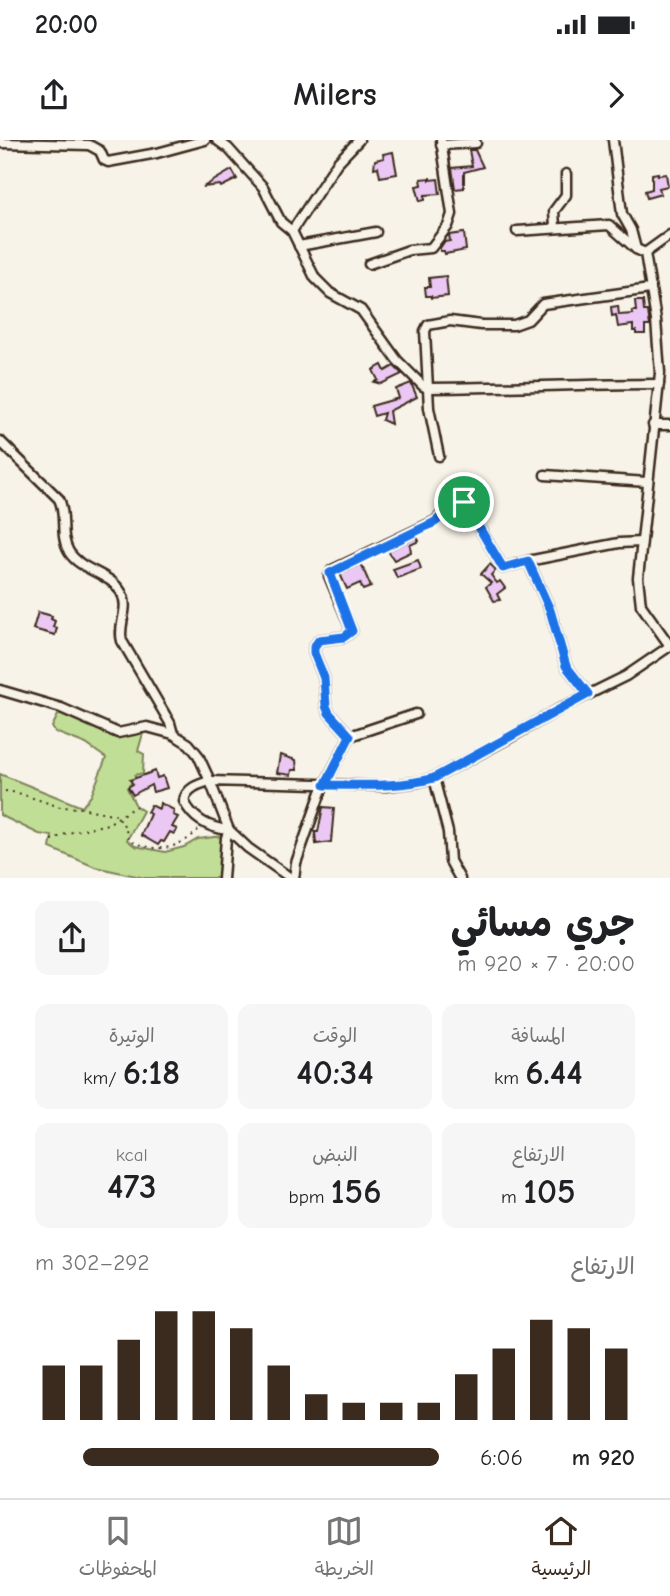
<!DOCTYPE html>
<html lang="ar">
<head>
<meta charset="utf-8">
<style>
	body { margin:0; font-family:"Comic Neue","Playpen Sans Arabic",sans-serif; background:#f6f6f6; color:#202124; direction:rtl; height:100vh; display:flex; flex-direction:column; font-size:26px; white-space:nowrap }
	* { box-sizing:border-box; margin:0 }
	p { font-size:23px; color:#757577 }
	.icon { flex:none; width:38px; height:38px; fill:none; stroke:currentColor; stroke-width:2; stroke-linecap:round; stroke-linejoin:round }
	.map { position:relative; height:738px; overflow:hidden; direction:ltr }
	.side { display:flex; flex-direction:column; background:#fff; flex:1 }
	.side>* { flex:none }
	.pin { position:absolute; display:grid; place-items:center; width:60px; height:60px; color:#fff; margin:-30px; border:4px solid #fff; border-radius:50%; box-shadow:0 2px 7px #0007 }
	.round { display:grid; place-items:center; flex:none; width:74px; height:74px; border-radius:14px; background:#f6f6f6 }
	.overview { display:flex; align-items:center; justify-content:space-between; height:119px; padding:0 35px }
	h1 { font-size:38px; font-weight:700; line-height:52px }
	.figures { display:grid; grid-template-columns:repeat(3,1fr); gap:10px; height:119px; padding:7px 35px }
	.figures div { display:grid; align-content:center; border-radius:14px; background:#f6f6f6; text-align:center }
	.figures b { font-size:35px; font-weight:700 }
	.figures small { font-size:19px; font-weight:400 }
	.figures p { font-size:19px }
	.chart { height:196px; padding:14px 35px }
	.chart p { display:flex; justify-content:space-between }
	.chart svg { width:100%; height:126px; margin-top:7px; stroke:#3b2a1e; stroke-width:6 }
	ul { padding:0 35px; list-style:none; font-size:23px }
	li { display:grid; grid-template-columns:112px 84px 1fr; align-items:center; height:52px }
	li i { height:18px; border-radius:9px; background:#3b2a1e }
	.status { display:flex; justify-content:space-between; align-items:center; height:49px; padding:0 35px; background:#fff; direction:ltr }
	.status svg { height:19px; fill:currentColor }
	header { display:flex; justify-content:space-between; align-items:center; height:91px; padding:0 35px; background:#fff; font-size:32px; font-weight:700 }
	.dock { display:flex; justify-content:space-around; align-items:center; height:98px; border-top:2px solid #e0e0e0; background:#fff; font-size:19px; color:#757577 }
	.dock a { display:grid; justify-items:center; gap:4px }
	.dock .current { color:#3b2a1e }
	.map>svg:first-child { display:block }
</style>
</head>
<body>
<div class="status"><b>20:00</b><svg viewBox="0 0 49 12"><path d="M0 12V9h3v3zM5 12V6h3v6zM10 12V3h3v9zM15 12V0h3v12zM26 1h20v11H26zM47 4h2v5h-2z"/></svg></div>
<header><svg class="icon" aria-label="forward" viewBox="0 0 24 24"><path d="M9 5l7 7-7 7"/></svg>Milers<svg class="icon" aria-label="share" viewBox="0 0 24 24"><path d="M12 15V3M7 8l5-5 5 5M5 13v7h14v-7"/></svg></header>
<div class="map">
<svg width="670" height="739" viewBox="0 0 670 739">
	<rect width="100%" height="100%" fill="#f7f3e8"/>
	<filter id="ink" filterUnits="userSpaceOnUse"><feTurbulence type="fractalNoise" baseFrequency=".0143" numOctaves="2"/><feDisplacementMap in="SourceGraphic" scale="14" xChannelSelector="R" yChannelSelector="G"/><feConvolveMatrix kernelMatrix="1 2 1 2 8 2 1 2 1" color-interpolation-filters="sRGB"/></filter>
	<g filter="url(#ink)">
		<polygon fill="#c1de96" stroke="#7e845a" stroke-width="2" points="60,571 116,595 123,596 144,590 138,611 144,614 143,633 135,635 135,639 127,648 136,666 143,671 127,700 135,706 165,712 184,707 198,699 223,696 220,738 145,738 95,727 50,708 52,696 39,694 0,675 0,634 82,667 91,656 106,618 86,604 55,592 52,587"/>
		<g fill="#ebc7f3" stroke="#3b2a1e" stroke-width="2">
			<polygon points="469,10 475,10 483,27 464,32 464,48 455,49 452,28 472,26"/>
			<polygon points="393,12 397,34 380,37 378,27 374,28 375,20 384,18 383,14"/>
			<polygon points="232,30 237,39 221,47 220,45 203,47"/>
			<polygon points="658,33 658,35 666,34 668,46 659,48 661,54 647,58 645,51 652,49 652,34"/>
			<polygon points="430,38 430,40 438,39 440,54 425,55 425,60 420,61 416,46 422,45 421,39"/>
			<polygon points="464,93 466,110 445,114 444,111 440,111 440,108 444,102 450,101 449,95"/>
			<polygon points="446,136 448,156 431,158 431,156 426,156 425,147 430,147 429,138"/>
			<polygon points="635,161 643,161 644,171 648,171 650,186 645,186 645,194 636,194 636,191 633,191 633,185 618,187 616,175 612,176 611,167 618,166 619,175 633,174 632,171 636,171"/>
			<polygon points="382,225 385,231 394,226 402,234 381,244 374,242 378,240 373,230"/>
			<polygon points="411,243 417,257 389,271 391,284 382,280 384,273 374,276 371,266 399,258 396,249"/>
			<polygon points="417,397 419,401 410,405 411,412 394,420 388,411"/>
			<polygon points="418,420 421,429 397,438 393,429"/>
			<polygon points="361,424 371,447 363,450 360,443 347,449 340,434"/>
			<polygon points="490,424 496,430 491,435 497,443 500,441 505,448 497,454 500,460 494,461 486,447 491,443 481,434"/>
			<polygon points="38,472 52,476 51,479 55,481 53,487 57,488 55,495 33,489"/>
			<polygon points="280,615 296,620 297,630 292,630 291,635 277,633"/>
			<polygon points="155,631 157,638 163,636 167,648 153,652 151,645 133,655 128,647 133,644 130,640"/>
			<polygon points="160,663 174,670 173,675 178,677 172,687 177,689 174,694 170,692 164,702 161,701 158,705 141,695 150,674 147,672 151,665 159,669"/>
			<polygon points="323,667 334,668 331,702 316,704 315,692 318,692"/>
		</g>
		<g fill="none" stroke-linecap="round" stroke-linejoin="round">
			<g stroke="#3b2a1e" stroke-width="13">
				<g id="minor">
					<path d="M217,0l11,8 35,39 18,35 11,9 23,47 15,15 31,17 36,50 26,26 4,2c77,0 155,-4 232,-4"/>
					<polyline points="613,0 622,74 631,90 636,109"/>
					<polyline points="0,3 89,5 100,11 104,20 108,22 157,13 205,0"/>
					<polyline points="441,5 476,3"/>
					<polyline points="555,87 554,71 566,55 566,34"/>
					<polyline points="292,91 337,23 359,0"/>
					<polyline points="517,91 609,85 636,109 645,113"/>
					<polyline points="299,106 376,92"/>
					<polyline points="369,124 409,110 431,108 448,86 452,74 441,0"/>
					<polyline points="653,285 670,285"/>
					<path d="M0,301l59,58c8,16 0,36 10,53 12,19 41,21 52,40 10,16 -4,33 1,49l48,82 3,11"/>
					<polyline points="439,316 429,268 425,191 428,185 450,181 481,185 514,185 528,180 543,164 650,149"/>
					<polyline points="545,335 647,342"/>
					<polyline points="528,421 619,403 641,402"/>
					<polyline points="670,506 641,465 638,438 660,233 656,180 645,113 670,95"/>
					<path d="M0,550l61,18 57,25 29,-6 26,7 16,10 9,11 12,26c-11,3 -24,7 -26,20 9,19 25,27 45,29l-3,8 -3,41"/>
					<polyline points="350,596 416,574"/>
					<polyline points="434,638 448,692 450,721 460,739"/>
					<polyline points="292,739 248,708 229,690 210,641 386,646 418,642 434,638 509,598 565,566 626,536 670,506"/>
					<polyline points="294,739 296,723 321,652 350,596 329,573 326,566 324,538 314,513 314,507 319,500 344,497 352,491 329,436 332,430 435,381 456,362 464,362 503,428 528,421 550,470 566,526 588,554"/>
				</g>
			</g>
			<g stroke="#3b2a1e" stroke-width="2" stroke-dasharray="2 5" stroke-linecap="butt">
				<path d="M5,651l13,2 42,14 21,1 36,7 8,12 4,13c26,14 51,10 71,-12"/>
				<polyline points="51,700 68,693 108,684 136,666"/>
			</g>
			<use href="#minor" stroke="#f7f3e8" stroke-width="8"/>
		</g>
	</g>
	<g fill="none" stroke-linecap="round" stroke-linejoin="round" filter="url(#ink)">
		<g stroke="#fff" stroke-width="14">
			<path id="route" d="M460,361l4,1 39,66 25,-7 22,49 16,56 22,28 -154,84c-36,10 -72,7 -109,7l25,-49 -21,-23 -3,-7 -2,-28 -10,-25v-6l5,-7 25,-3 8,-6 -22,-58 105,-51z"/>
		</g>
		<use href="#route" stroke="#1a73e8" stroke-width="9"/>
	</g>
</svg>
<div class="pin" style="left:464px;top:362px;background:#1e9e55"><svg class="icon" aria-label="arrive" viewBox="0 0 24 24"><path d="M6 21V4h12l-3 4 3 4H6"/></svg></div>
</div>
<section class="side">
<div class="overview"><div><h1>جري مسائي</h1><p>20:00 · 7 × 920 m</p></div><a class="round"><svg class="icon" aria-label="share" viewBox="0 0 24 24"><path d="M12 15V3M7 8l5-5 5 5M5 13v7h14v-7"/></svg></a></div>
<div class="figures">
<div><p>المسافة</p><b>6.44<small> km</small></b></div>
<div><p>الوقت</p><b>40:34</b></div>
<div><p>الوتيرة</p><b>6:18<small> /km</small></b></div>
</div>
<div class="figures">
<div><p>الارتفاع</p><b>105<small> m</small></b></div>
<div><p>النبض</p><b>156<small> bpm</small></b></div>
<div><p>kcal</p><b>473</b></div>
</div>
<div class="chart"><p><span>الارتفاع</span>292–302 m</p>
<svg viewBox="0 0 160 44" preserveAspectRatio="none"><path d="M5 44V25M15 44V25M25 44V16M35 44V6M45 44V6M55 44V12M65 44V25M75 44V35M85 44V38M95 44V38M105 44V38M115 44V28M125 44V19M135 44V9M145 44V12M155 44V19"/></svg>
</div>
<ul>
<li><b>920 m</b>6:06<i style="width:88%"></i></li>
</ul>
</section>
<nav class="dock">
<a class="current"><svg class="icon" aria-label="home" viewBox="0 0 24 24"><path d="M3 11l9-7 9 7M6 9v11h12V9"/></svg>الرئيسية</a>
<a><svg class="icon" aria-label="map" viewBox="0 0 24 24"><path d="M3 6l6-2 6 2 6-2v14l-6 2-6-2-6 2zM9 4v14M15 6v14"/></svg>الخريطة</a>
<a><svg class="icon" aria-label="saved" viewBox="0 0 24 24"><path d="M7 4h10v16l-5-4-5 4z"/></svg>المحفوظات</a>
</nav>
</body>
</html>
